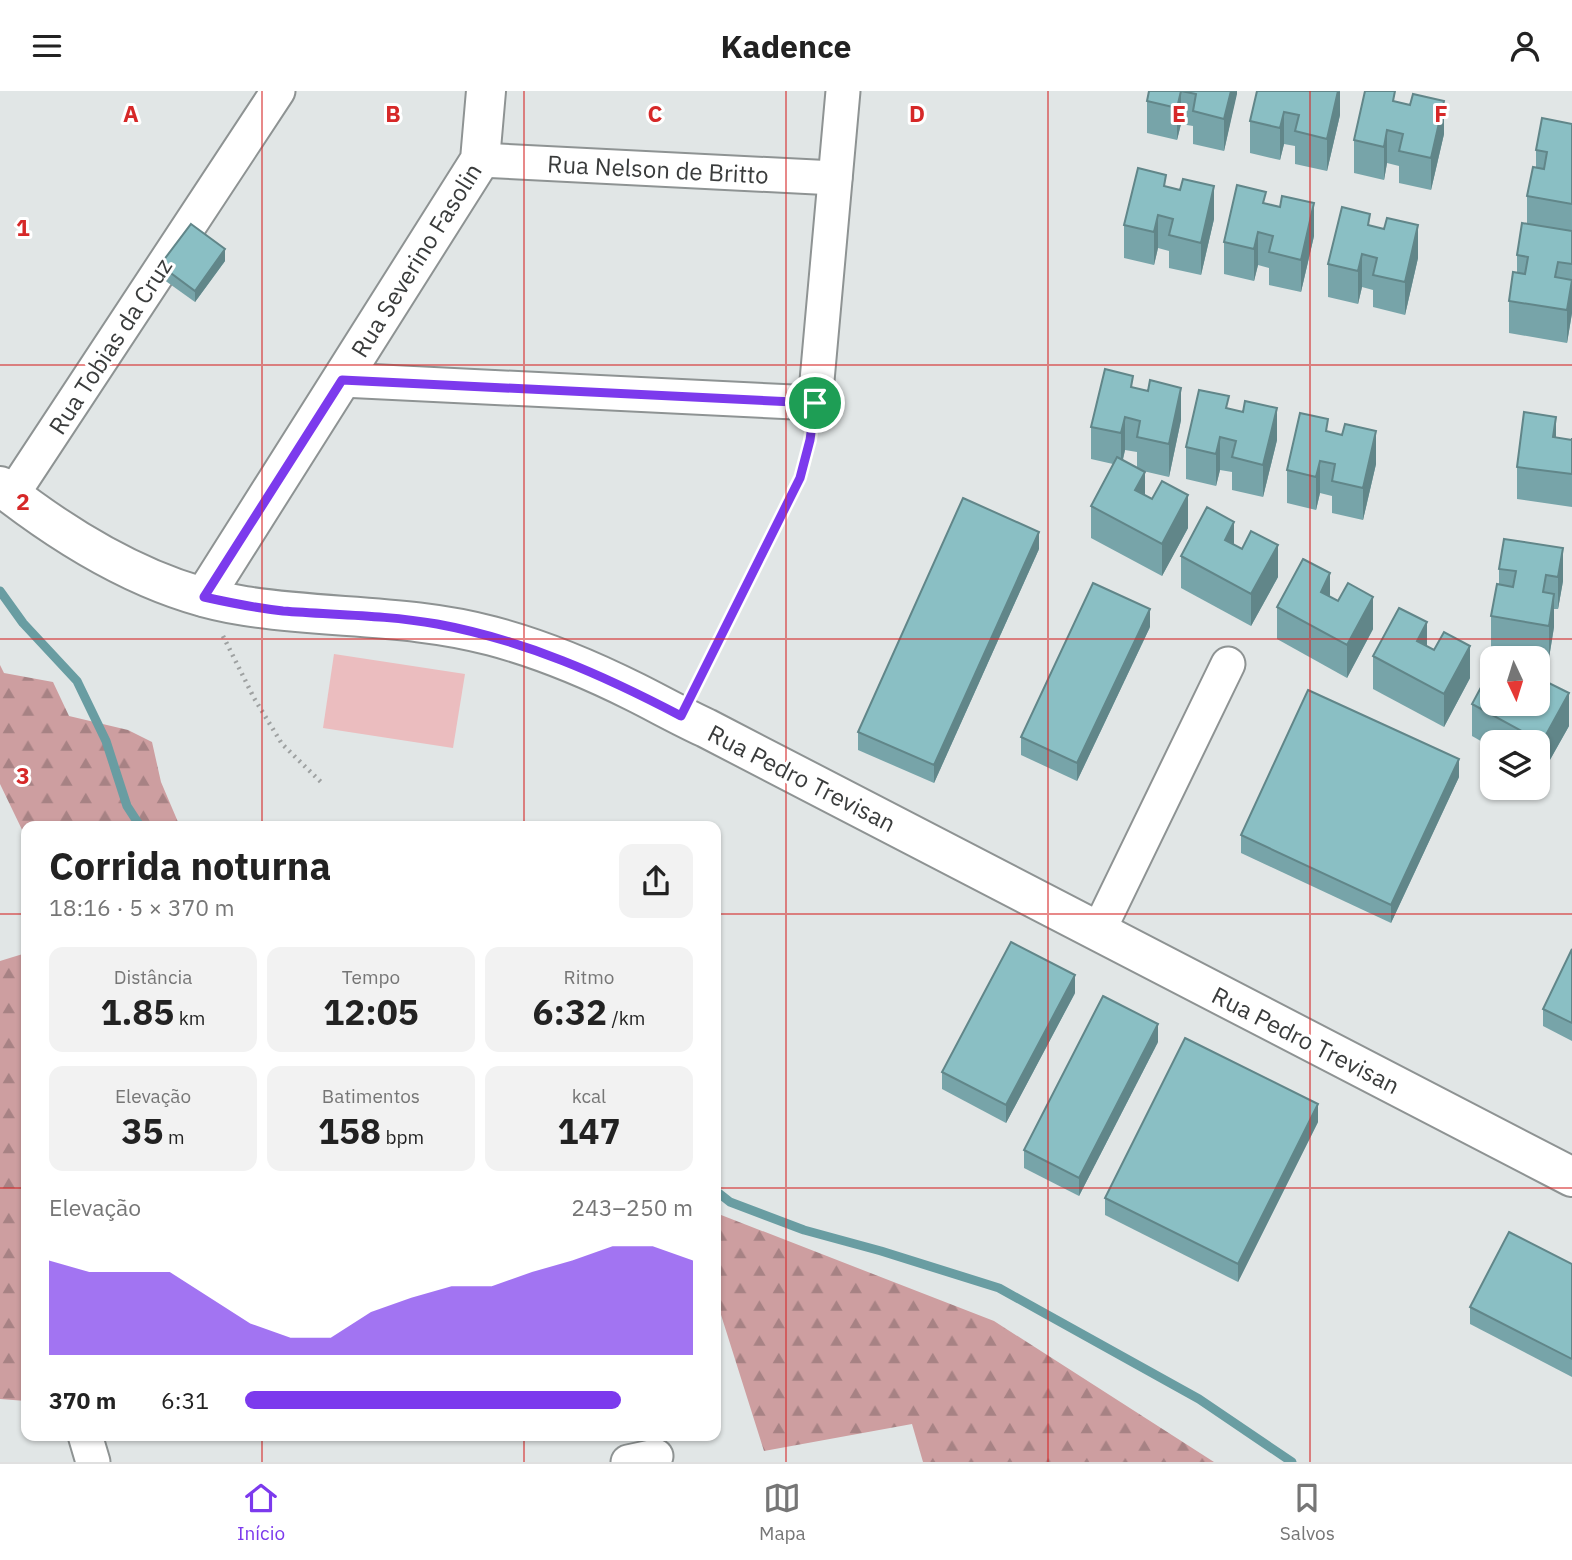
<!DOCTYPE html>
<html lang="pt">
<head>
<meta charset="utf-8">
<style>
	body { margin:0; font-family:"IBM Plex Sans",sans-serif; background:#f2f2f2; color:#222; height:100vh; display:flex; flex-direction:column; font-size:26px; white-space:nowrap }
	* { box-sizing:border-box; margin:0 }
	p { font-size:23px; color:#767676 }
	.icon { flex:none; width:38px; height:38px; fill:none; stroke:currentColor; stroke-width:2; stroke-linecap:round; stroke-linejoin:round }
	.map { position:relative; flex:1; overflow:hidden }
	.panel { position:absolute; left:21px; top:730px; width:700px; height:620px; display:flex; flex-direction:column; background:#fff; border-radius:14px; box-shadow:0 2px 5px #0004 }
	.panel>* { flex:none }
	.needle { width:46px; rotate:176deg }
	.buttons { position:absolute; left:1480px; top:555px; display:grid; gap:14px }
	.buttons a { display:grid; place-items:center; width:70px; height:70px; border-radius:14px; background:#fff; box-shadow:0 2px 5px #0004; font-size:35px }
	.pin { position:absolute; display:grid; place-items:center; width:60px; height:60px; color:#fff; margin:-30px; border:4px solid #fff; border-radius:50%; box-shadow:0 2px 7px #0007 }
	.round { display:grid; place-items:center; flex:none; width:74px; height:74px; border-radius:14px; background:#f2f2f2 }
	.headline { display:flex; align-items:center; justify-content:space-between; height:119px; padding:0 28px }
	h1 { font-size:38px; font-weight:700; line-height:52px }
	.metrics { display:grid; grid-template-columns:repeat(3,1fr); gap:10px; height:119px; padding:7px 28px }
	.metrics div { display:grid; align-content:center; border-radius:14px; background:#f2f2f2; text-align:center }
	.metrics b { font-size:35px; font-weight:700 }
	.metrics small { font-size:19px; font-weight:400 }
	.metrics p { font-size:19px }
	.chart { height:196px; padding:14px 28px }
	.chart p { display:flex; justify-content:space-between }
	.chart svg { width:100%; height:126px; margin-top:7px; fill:#7c3aed; opacity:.7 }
	ul { padding:0 28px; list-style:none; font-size:23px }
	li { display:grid; grid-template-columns:112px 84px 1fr; align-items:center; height:52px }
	li i { height:18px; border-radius:9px; background:#7c3aed }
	header { display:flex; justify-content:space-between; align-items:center; height:91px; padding:0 28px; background:#fff; font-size:32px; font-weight:700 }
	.dock { display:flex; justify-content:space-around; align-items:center; height:98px; border-top:2px solid #e0e0e0; background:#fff; font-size:19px; color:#767676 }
	.dock a { display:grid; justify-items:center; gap:4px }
	.dock .active { color:#7c3aed }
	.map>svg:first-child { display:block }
</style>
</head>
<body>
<header><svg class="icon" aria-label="menu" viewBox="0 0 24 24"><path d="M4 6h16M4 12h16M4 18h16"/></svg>Kadence<svg class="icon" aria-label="person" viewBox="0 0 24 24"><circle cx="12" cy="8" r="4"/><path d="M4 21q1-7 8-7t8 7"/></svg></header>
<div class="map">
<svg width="1572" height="1371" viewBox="0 0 1572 1371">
	<defs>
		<pattern id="forest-firs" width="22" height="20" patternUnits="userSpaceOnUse" patternTransform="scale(1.75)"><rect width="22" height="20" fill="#cd9ea0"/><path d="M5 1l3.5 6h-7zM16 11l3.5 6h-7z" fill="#a78284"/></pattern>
	</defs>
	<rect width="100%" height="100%" fill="#e1e6e6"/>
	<polygon fill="#ebbdbf" points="334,563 465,583 453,657 323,637"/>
	<g fill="url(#forest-firs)">
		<polygon points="0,574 4,582 53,591 69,625 128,639 152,651 161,691 178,731 183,735 26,735 26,747 0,693"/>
		<polygon points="26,862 26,1310 0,1308 0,870"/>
		<polygon points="716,1122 994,1230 1214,1371 923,1371 912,1333 764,1360 716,1208"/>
	</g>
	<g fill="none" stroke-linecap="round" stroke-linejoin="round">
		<g stroke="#699da2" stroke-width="9">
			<polyline points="0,500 23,532 77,590 106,650 127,715 140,735"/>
			<polyline points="716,1100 730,1111 804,1139 881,1160 999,1197 1199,1308 1292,1371"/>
		</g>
		<g stroke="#8e9393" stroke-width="37">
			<g id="minor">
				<polyline points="480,69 835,87"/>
				<polyline points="342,289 815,312 843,0"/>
				<polyline points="12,404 278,0"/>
				<polyline points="1098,841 1228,573"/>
				<polyline points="85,1344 93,1371"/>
				<polyline points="628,1371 656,1365"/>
			</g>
		</g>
		<g stroke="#8e9393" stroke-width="42">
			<g id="tertiary">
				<path d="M0,395c70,55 156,107 245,120 82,13 166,8 247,30 49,13 97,33 143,56 24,12 47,25 71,36l866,449"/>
				<polyline points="204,506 480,69 486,0"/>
			</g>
		</g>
		<g stroke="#9ea1a1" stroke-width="4.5" stroke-dasharray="2 5" stroke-linecap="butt">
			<polyline points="223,545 254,607 282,653 324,694"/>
			<polyline points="695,596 800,387 811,341"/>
		</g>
		<use href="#minor" stroke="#fff" stroke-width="33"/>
		<use href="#tertiary" stroke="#fff" stroke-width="38"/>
	</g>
	<g fill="#77a4a9" fill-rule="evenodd">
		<polygon points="1149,0 1237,0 1224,60 1193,53 1193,35 1181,33 1177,49 1147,42 1147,10"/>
		<polygon points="1340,0 1340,24 1327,80 1295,73 1295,55 1284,53 1280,69 1250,62 1250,30"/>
		<polygon points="1395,10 1444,43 1431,99 1399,92 1399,75 1387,72 1384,89 1354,82 1354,49"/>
		<polygon points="1572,33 1572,222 1567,252 1509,242 1509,210 1517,182 1517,164 1527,133 1527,105 1536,77 1536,59"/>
		<polygon points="1166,95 1214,128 1201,184 1169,177 1169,160 1158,157 1154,174 1124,167 1124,134"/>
		<polygon points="1266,112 1314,145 1301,201 1269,194 1269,177 1258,174 1254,190 1224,183 1224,151"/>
		<polygon points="1370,135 1418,167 1405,224 1373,216 1373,199 1362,196 1358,213 1328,206 1328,173"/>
		<polygon points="225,170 195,211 160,186 160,174"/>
		<path d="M1133,297l48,32 -12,57 -26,-6 2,25 43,32 -26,48 -71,-38v-32l22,-42 -22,-5v-32zM1125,359l12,2v16l-14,-8z"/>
		<polygon points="1229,317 1277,349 1263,406 1232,399 1232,381 1220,379 1216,395 1186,388 1186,356"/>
		<polygon points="1328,341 1342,344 1376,373 1363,429 1332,422 1332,405 1320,402 1316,419 1287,412 1287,379"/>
		<polygon points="1556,347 1572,349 1572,347 1572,416 1517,408 1517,376"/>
		<polygon points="1504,448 1563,490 1558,518 1554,518 1554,536 1549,567 1491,558 1491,525 1499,494 1499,478"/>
		<polygon points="1234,455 1278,486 1251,535 1181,497 1181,465"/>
		<polygon points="1039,458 934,692 858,659 858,641"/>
		<polygon points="1330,506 1338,510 1373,538 1347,587 1277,548 1277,516"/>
		<polygon points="1150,536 1077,690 1021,664 1021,646"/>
		<polygon points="1427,555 1434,559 1470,587 1444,636 1373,598 1373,565"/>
		<polygon points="1493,612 1569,635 1542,683 1538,681 1538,651 1493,651 1493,657 1472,645 1472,613"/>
		<polygon points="1459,686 1391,832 1241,762 1241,744"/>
		<polygon points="1572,858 1572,950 1543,935 1543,918"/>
		<polygon points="1075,902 1006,1032 942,998 942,981"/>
		<polygon points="1158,951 1079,1105 1024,1077 1024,1059"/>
		<polygon points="1318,1031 1238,1191 1105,1124 1105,1107"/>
		<polygon points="1572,1173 1572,1286 1470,1233 1470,1216"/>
	</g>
	<g fill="#618689">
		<polygon points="1181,0 1181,33 1177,49 1177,17"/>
		<polygon points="1231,0 1237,0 1237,3 1224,60 1224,28"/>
		<polygon points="1338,0 1340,0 1340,24 1327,80 1327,48"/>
		<polygon points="1444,10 1444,43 1431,99 1431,67"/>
		<polygon points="1284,21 1284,53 1280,69 1280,37"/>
		<polygon points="1387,39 1387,72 1384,89 1384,56"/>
		<polygon points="1214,95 1214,128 1201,184 1201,152"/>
		<polygon points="1314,112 1314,145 1301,201 1301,169"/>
		<polygon points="1158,124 1158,157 1154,174 1154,141"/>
		<polygon points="1418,134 1418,167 1405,224 1405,191"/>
		<polygon points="1258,141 1258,174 1254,190 1254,158"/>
		<polygon points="225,158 225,170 195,211 195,200"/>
		<polygon points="1362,163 1362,196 1358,213 1358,180"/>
		<polygon points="1572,189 1572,222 1567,252 1567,219"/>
		<polygon points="1181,297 1181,329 1169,386 1169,353"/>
		<polygon points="1277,317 1277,349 1263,406 1263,374"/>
		<polygon points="1125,326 1125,359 1121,375 1121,342"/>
		<polygon points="1556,326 1556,358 1553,346"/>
		<polygon points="1376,340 1376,373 1363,429 1363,397"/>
		<polygon points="1220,346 1220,379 1216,395 1216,363"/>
		<polygon points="1320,370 1320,402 1316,419 1316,386"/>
		<polygon points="1145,381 1145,414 1135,399"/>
		<polygon points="1188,404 1188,437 1162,485 1162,453"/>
		<polygon points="1234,431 1234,463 1225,449"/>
		<polygon points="1039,441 1039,458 934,692 934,674"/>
		<polygon points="1278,454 1278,486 1251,535 1251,503"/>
		<polygon points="1563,457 1563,490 1558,518 1558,486"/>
		<polygon points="1330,482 1330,515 1321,501"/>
		<polygon points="1554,503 1554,536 1549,567 1549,535"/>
		<polygon points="1373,506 1373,538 1347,587 1347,554"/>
		<polygon points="1150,518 1150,536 1077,690 1077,672"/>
		<polygon points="1427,531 1427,564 1417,550"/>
		<polygon points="1470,555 1470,587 1444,636 1444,603"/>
		<polygon points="1569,602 1569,635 1542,683 1542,651"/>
		<polygon points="1459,668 1459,686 1391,832 1391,814"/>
		<polygon points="1075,884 1075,902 1006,1032 1006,1014"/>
		<polygon points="1158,933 1158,951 1079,1105 1079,1087"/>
		<polygon points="1318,1013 1318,1031 1238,1191 1238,1173"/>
	</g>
	<g fill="#8abfc4" stroke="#618689" stroke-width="2">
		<polygon points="1149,0 1231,0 1224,28 1193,20 1196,3 1181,0 1177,17 1147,10"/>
		<polygon points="1257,0 1338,0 1327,48 1295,40 1299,24 1284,21 1280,37 1250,30"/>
		<polygon points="1365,0 1395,0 1393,10 1410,14 1413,3 1444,10 1431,67 1399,60 1403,43 1387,39 1384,56 1354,49"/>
		<polygon points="1542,27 1572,33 1572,113 1527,105 1533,76 1544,78 1547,61 1536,59"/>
		<polygon points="1138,77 1166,84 1164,95 1180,99 1183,88 1214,95 1201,152 1169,144 1173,128 1158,124 1154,141 1124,134"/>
		<polygon points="1237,94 1266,101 1263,112 1280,116 1282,105 1314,112 1301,169 1269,161 1273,145 1258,141 1254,158 1224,151"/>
		<polygon points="1342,116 1370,123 1368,134 1384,138 1387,127 1418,134 1405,191 1373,184 1377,167 1362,163 1358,180 1328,173"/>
		<polygon points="1522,132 1572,140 1572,173 1558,171 1555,186 1572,189 1567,219 1509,210 1513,181 1525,183 1528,166 1517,164"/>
		<polygon points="191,133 225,158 195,200 160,174"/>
		<polygon points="1105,278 1133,285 1131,296 1148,300 1150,289 1181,297 1169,353 1137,346 1140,330 1125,326 1121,342 1091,336"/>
		<polygon points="1199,299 1229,305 1226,317 1243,321 1245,310 1277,317 1263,374 1232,366 1236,350 1220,346 1216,363 1186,356"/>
		<polygon points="1524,321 1556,326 1553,346 1572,349 1572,347 1572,383 1517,376"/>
		<polygon points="1300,322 1328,328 1326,340 1342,344 1345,333 1376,340 1363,397 1332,390 1335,373 1320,370 1316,386 1287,379"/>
		<polygon points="1117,366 1145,381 1135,399 1152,408 1162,390 1188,404 1162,453 1091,415"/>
		<polygon points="963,407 1039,441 934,674 858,641"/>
		<polygon points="1207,416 1234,431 1225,449 1242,458 1251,440 1278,454 1251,503 1181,465"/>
		<polygon points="1504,448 1563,457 1558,486 1546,484 1543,501 1554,503 1549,535 1491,525 1497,493 1513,496 1516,480 1499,478"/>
		<polygon points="1303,468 1330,482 1321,501 1338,510 1348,492 1373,506 1347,554 1277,516"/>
		<polygon points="1093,492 1150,518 1077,672 1021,646"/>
		<polygon points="1399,517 1427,531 1417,550 1434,559 1444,541 1470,555 1444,603 1373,565"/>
		<polygon points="1493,574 1493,612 1538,612 1538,597 1543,589 1569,602 1542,651 1472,613"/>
		<polygon points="1308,599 1459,668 1391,814 1241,744"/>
		<polygon points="1011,851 1075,884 1006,1014 942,981"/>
		<polygon points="1572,858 1572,932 1543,918"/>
		<polygon points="1103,905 1158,933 1079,1087 1024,1059"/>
		<polygon points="1185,947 1318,1013 1238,1173 1105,1107"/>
		<polygon points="1509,1141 1572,1173 1572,1268 1470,1216"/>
	</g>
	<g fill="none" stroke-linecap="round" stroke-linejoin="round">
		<g stroke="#fff" stroke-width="14">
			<path id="route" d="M342,289l473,23 -5,37 -10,38 -119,238c-78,-41 -157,-76 -244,-92 -50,-9 -103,-9 -154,-13 -27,-3 -52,-8 -79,-14z"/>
		</g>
		<use href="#route" stroke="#7c3aed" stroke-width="9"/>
	</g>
	<path fill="none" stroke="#d62828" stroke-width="2" stroke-opacity="0.55" d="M262,0v735M524,0v735M786,0v1371M1048,0v1371M1310,0v1371M0,274h1572M0,548h1572M0,823h26M716,823h856M0,1097h26M716,1097h856M262,1344v27M524,1344v27"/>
	<g text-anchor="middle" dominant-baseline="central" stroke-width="6" stroke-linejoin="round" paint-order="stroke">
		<g font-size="24" fill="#3a3c3c" stroke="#fff">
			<text transform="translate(658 78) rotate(3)">Rua Nelson de Britto</text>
			<text transform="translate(416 169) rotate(-58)">Rua Severino Fasolin</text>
			<text transform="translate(110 255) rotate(-57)">Rua Tobias da Cruz</text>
			<text transform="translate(802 687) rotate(27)">Rua Pedro Trevisan</text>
			<text transform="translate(1306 949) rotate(27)">Rua Pedro Trevisan</text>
		</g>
	</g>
	<g font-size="23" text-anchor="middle" font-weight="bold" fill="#d62828" stroke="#fff" stroke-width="6" stroke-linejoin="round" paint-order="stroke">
		<text x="131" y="31">A</text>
		<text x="393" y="31">B</text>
		<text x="655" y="31">C</text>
		<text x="917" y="31">D</text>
		<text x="1179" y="31">E</text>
		<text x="1441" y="31">F</text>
		<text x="23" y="145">1</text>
		<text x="23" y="419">2</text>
		<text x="23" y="693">3</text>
	</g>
</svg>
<div class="buttons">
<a><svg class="needle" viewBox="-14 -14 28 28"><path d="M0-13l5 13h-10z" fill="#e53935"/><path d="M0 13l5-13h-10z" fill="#767676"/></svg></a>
<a><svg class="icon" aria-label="layers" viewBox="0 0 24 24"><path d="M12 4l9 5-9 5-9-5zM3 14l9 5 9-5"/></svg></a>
</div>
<div class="pin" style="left:815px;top:312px;background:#1e9e55"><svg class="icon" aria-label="arrive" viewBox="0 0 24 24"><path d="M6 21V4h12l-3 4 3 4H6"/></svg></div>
<section class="panel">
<div class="headline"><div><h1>Corrida noturna</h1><p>18:16 · 5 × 370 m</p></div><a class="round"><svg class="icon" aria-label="share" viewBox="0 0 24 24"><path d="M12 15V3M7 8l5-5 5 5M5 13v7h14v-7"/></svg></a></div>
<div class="metrics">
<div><p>Distância</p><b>1.85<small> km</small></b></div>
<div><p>Tempo</p><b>12:05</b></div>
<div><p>Ritmo</p><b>6:32<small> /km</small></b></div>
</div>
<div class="metrics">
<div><p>Elevação</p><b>35<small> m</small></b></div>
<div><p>Batimentos</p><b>158<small> bpm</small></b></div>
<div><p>kcal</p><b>147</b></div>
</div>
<div class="chart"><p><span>Elevação</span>243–250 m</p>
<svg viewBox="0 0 160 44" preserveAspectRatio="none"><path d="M0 44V11L10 15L20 15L30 15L40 24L50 33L60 38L70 38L80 29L90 24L100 20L110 20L120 15L130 11L140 6L150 6L160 11V44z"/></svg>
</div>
<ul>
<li><b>370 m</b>6:31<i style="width:84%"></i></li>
</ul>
</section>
</div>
<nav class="dock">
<a class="active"><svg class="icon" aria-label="home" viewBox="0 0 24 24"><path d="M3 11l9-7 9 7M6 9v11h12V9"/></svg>Início</a>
<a><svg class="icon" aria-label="map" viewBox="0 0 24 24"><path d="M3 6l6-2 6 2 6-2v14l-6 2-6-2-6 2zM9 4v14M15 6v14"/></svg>Mapa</a>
<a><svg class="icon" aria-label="saved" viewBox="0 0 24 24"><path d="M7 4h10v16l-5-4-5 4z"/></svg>Salvos</a>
</nav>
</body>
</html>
